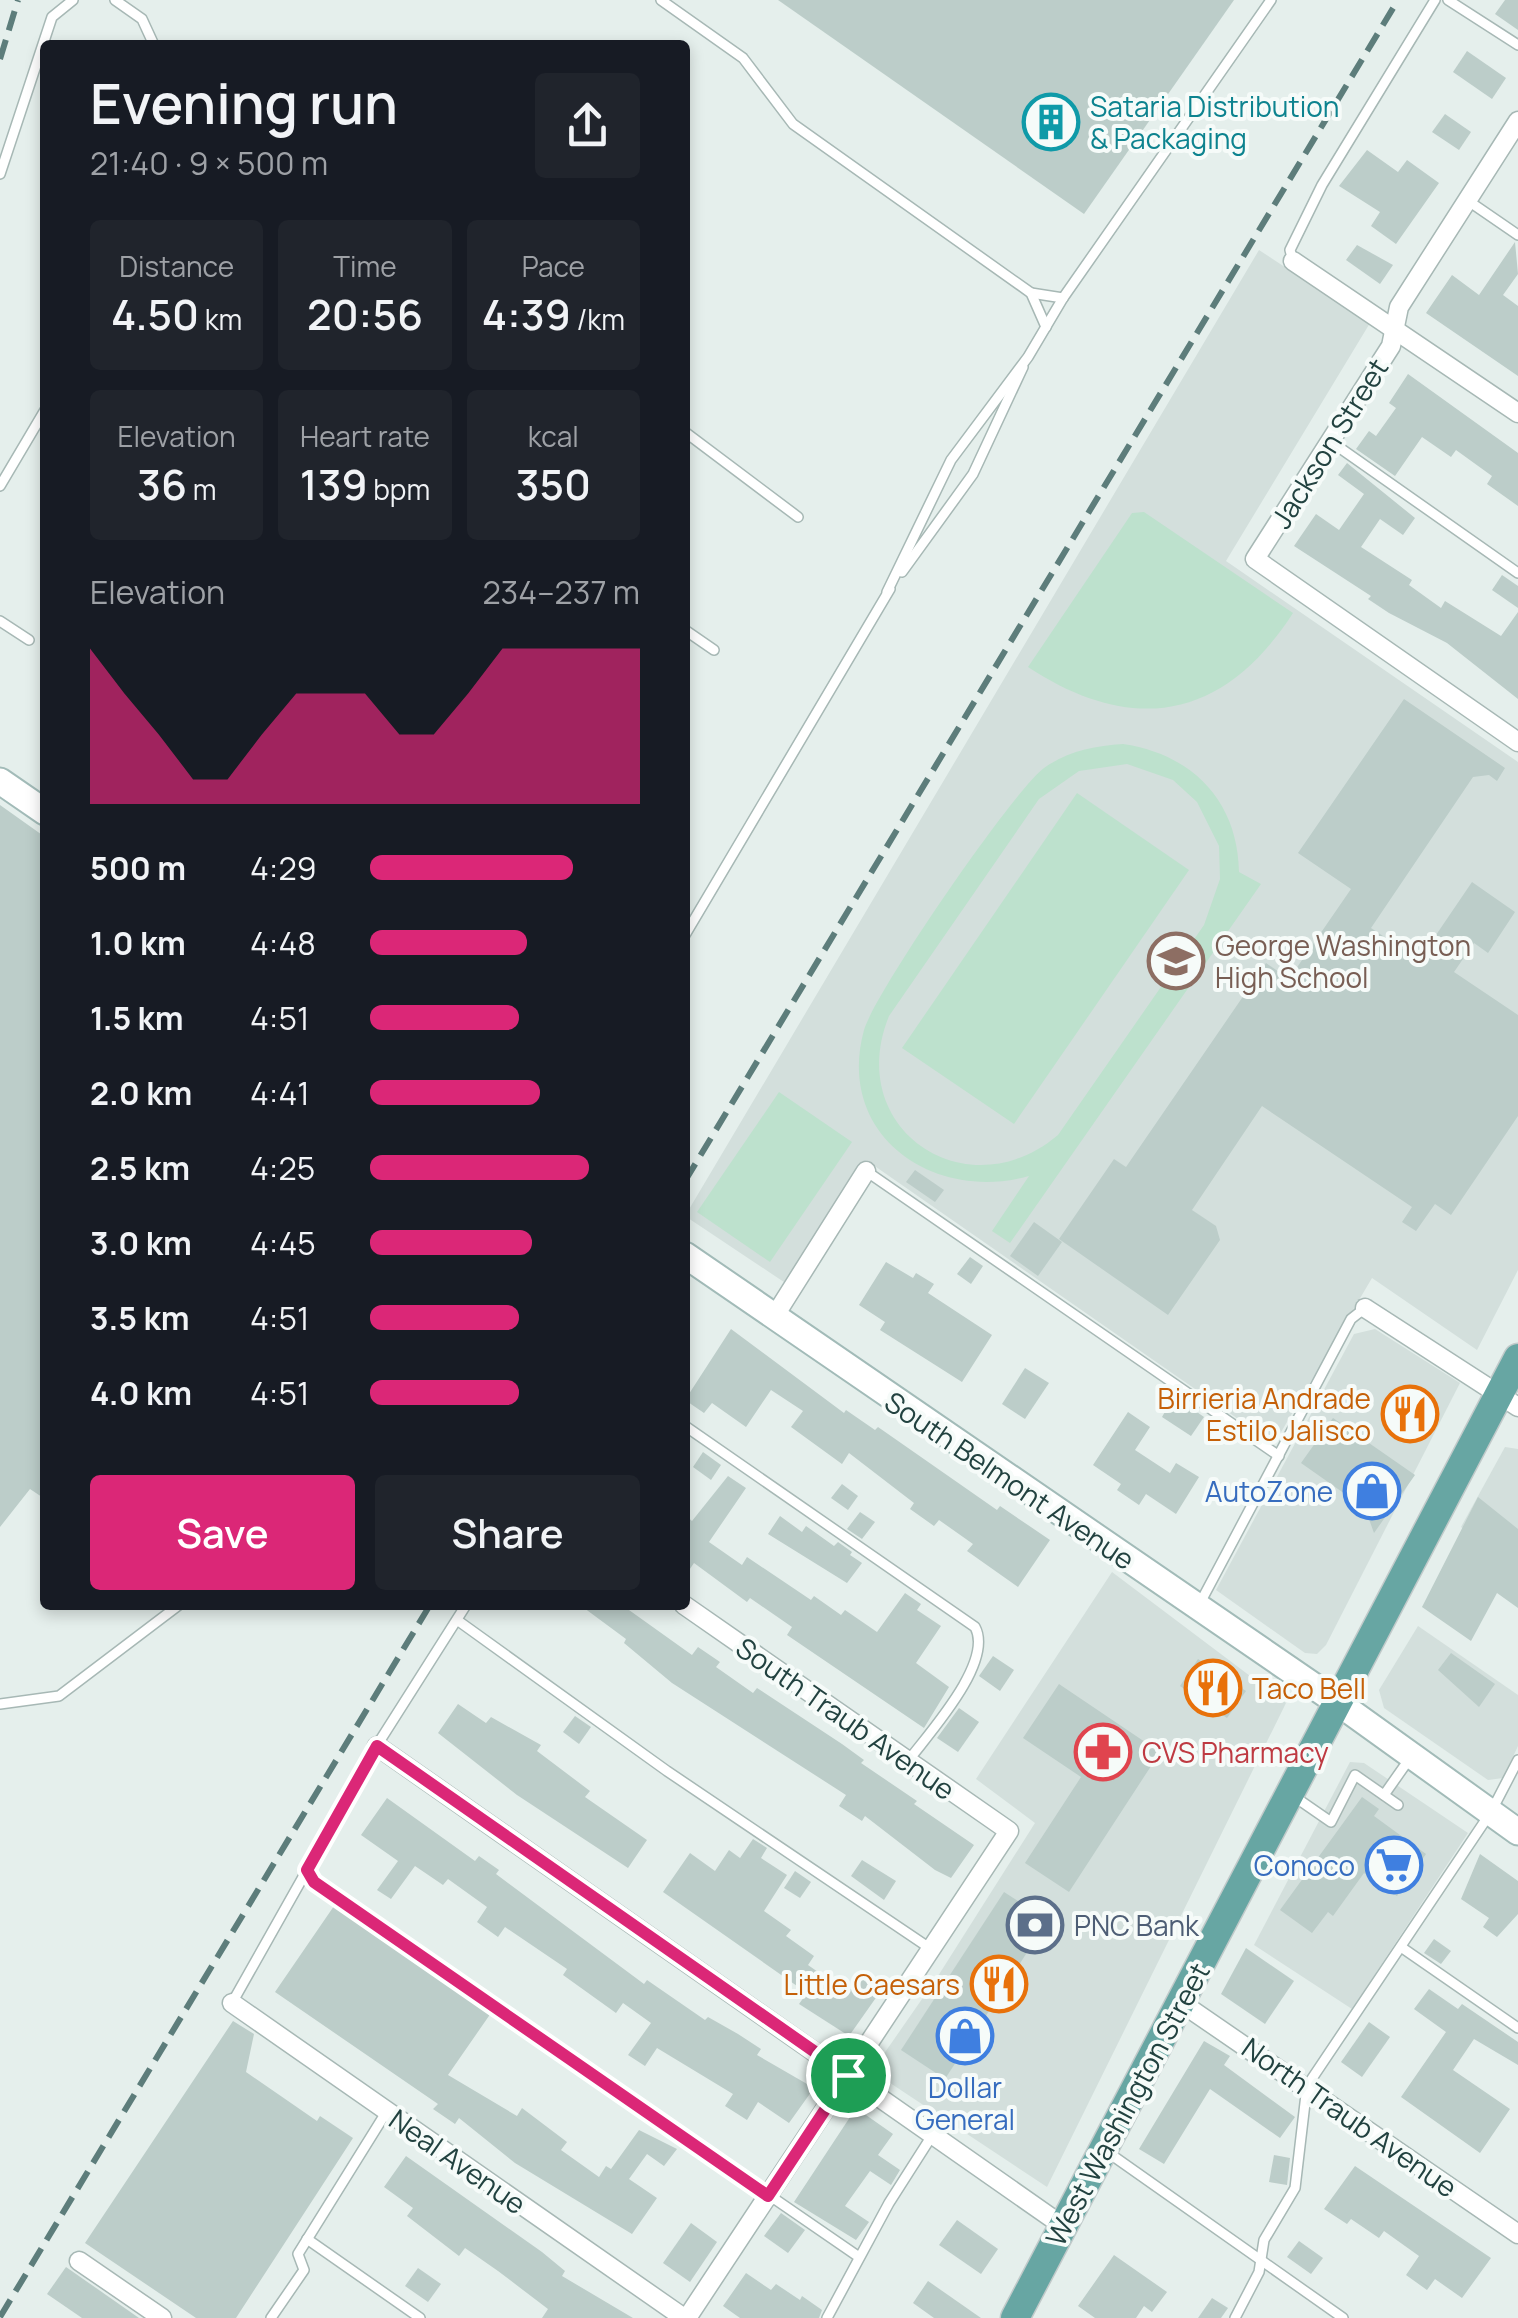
<!DOCTYPE html>
<html lang="en">
<head>
<meta charset="utf-8">
<style>
	body { margin:0; font-family:Manrope,sans-serif; background:#20242c; color:#f1f3f6; height:100vh; display:flex; flex-direction:column; font-size:38px; white-space:nowrap }
	* { box-sizing:border-box; margin:0 }
	p { font-size:32px; color:#9ea1a6 }
	.icon { flex:none; width:55px; height:55px; fill:none; stroke:currentColor; stroke-width:2; stroke-linecap:round; stroke-linejoin:round }
	.map { position:relative; flex:1; overflow:hidden }
	.side { position:absolute; left:40px; top:40px; width:650px; height:1570px; display:flex; flex-direction:column; background:#171b24; border-radius:10px; box-shadow:0 5px 15px #0003 }
	.side>* { flex:none }
	.pin { position:absolute; display:grid; place-items:center; width:85px; height:85px; color:#fff; margin:-42px; border:5px solid #fff; border-radius:50%; box-shadow:0 2px 10px #0007 }
	.round { display:grid; place-items:center; flex:none; width:105px; height:105px; border-radius:10px; background:#20242c }
	.summary { display:flex; align-items:center; justify-content:space-between; height:170px; padding:0 50px }
	h1 { font-size:55px; font-weight:600; line-height:75px }
	.metrics { display:grid; grid-template-columns:repeat(3,1fr); gap:15px; height:170px; padding:10px 50px }
	.metrics div { display:grid; align-content:center; border-radius:10px; background:#20242c; text-align:center }
	.metrics b { font-size:42px; font-weight:600 }
	.metrics small { font-size:28px; font-weight:400 }
	.metrics p { font-size:28px }
	.chart { height:280px; padding:20px 50px }
	.chart p { display:flex; justify-content:space-between }
	.chart svg { width:100%; height:180px; margin-top:10px; fill:#db2777; opacity:.7 }
	.cta { display:flex; gap:20px; margin-top:auto; padding:20px 50px }
	.cta a { flex:1; height:115px; border-radius:10px; background:#db2777; color:#fff; font-size:40px; font-weight:600; line-height:115px; text-align:center }
	.cta a+a { background:#20242c; color:#f1f3f6 }
	ul { padding:0 50px; list-style:none; font-size:32px }
	li { display:grid; grid-template-columns:160px 120px 1fr; align-items:center; height:75px }
	li i { height:25px; border-radius:12px; background:#db2777 }
	.map>svg:first-child { display:block }
</style>
</head>
<body>
<div class="map">
<svg width="1518" height="2318" viewBox="0 0 1518 2318">
	<rect width="100%" height="100%" fill="#e5efec"/>
	<g fill="#d3dfdc">
		<polygon points="1259,250 1370,323 1226,561 1518,762 1518,1270 1477,1350 1372,1278 1274,1444 866,1160 784,1282 685,1216"/>
		<polygon points="1375,1329 1460,1383 1326,1645 1317,1654 1305,1653 1216,1590 1354,1334"/>
		<polygon points="1505,1447 1518,1449 1518,1567 1461,1527"/>
		<polygon points="1112,1572 1286,1703 1047,2187 872,2071 938,1976 1035,1823 976,1779"/>
		<polygon points="1418,1626 1518,1695 1518,1746 1503,1778 1488,1780 1384,1708 1379,1690"/>
		<polygon points="1350,1762 1364,1763 1468,1833 1352,2009 1254,1945"/>
	</g>
	<g fill="#bde1cd" fill-rule="evenodd">
		<path d="M1144,512l149,101c-69,107 -160,123 -265,54l104,-154z"/>
		<path d="M1123,744c69,10 115,57 116,128l22,12 -251,359 -18,-12 37,-55c-95,27 -194,-40 -165,-146 11,-38 149,-239 180,-262 24,-17 50,-22 79,-24zM1127,764l46,16 24,22 22,44 1,33 -16,46 -146,210c-91,77 -215,-6 -169,-119l150,-217 40,-28z"/>
		<polygon points="1077,793 1189,870 1014,1124 902,1048"/>
		<polygon points="779,1092 852,1142 770,1262 697,1212"/>
	</g>
	<g fill="#bccdc9">
		<polygon points="778,0 1234,0 1084,214"/>
		<polygon points="1505,0 1518,0 1518,30 1495,14"/>
		<polygon points="1467,51 1506,78 1492,99 1453,72"/>
		<polygon points="1445,114 1471,132 1459,150 1432,132"/>
		<polygon points="1367,150 1398,172 1407,160 1439,183 1396,244 1371,226 1380,212 1339,186"/>
		<polygon points="1515,242 1518,274 1503,295 1518,306 1518,376 1426,313 1452,275 1479,295"/>
		<polygon points="1357,245 1393,265 1380,284 1346,260"/>
		<polygon points="1408,374 1518,453 1518,506 1487,484 1492,476 1456,450 1451,457 1422,437 1395,476 1356,449 1369,431 1376,436 1396,408 1389,403"/>
		<polygon points="1347,463 1415,518 1403,535 1380,519 1361,547 1412,580 1409,585 1441,608 1445,601 1501,636 1518,612 1518,699 1447,643 1389,613 1368,599 1371,596 1294,546 1316,514 1339,530 1364,494 1338,475"/>
		<polygon points="1502,575 1518,586 1518,608 1492,590"/>
		<polygon points="1404,699 1505,768 1497,781 1489,775 1473,777 1371,928 1419,960 1472,882 1515,912 1488,953 1474,943 1454,972 1518,1015 1518,1116 1451,1215 1435,1204 1416,1231 1402,1222 1412,1207 1262,1106 1192,1210 1216,1226 1220,1240 1168,1315 1059,1239 1114,1159 1126,1167 1266,963 1289,979 1351,889 1298,853"/>
		<polygon points="0,805 45,837 45,1499 30,1489 0,1527"/>
		<polygon points="915,1170 944,1190 935,1202 906,1182"/>
		<polygon points="1034,1222 1062,1242 1038,1276 1010,1256"/>
		<polygon points="970,1257 983,1266 971,1284 957,1274"/>
		<polygon points="886,1262 913,1278 916,1273 934,1284 928,1293 992,1335 962,1382 880,1330 885,1322 859,1305"/>
		<polygon points="731,1329 844,1413 846,1410 875,1430 878,1427 997,1510 1000,1506 1050,1540 1018,1587 967,1551 973,1544 939,1520 934,1526 910,1509 914,1503 849,1453 842,1464 791,1427 803,1411 771,1390 746,1427 712,1403 704,1413 685,1400"/>
		<polygon points="1025,1368 1049,1383 1025,1419 1002,1404"/>
		<polygon points="1393,1392 1437,1413 1427,1435 1383,1414"/>
		<polygon points="1174,1396 1204,1417 1191,1436 1162,1417"/>
		<polygon points="1128,1412 1150,1427 1135,1450 1170,1473 1176,1463 1199,1477 1176,1514 1146,1494 1139,1505 1117,1490 1121,1484 1093,1465"/>
		<polygon points="1333,1418 1415,1475 1374,1533 1365,1508 1301,1463"/>
		<polygon points="703,1452 721,1465 711,1480 693,1467"/>
		<polygon points="728,1476 746,1488 709,1542 742,1565 747,1557 811,1600 814,1596 841,1615 845,1610 877,1632 905,1593 921,1604 917,1610 941,1626 916,1663 949,1687 924,1728 787,1635 792,1627 750,1598 747,1602 694,1563 685,1576 685,1515 692,1521"/>
		<polygon points="842,1484 858,1496 848,1510 831,1498"/>
		<polygon points="1478,1497 1518,1529 1518,1608 1497,1593 1471,1641 1422,1607"/>
		<polygon points="860,1512 875,1522 862,1539 847,1529"/>
		<polygon points="780,1516 802,1532 806,1526 834,1546 838,1542 852,1552 850,1555 862,1563 847,1583 768,1534"/>
		<polygon points="580,1605 622,1605 692,1655 698,1647 720,1662 716,1667 753,1693 757,1688 842,1744 864,1760 861,1763 917,1801 914,1804 974,1845 951,1878 935,1870 865,1816 862,1821 839,1806 846,1795 672,1683 624,1643 626,1639"/>
		<polygon points="1451,1653 1495,1684 1479,1707 1438,1670"/>
		<polygon points="993,1656 1014,1670 1000,1691 979,1676"/>
		<polygon points="1198,1659 1246,1691 1227,1718 1180,1686"/>
		<polygon points="1059,1684 1145,1742 1159,1740 1163,1761 1153,1763 1069,1892 1025,1863 1081,1777 1023,1738"/>
		<polygon points="458,1704 486,1723 491,1717 541,1745 537,1751 590,1791 585,1797 647,1840 628,1868 517,1795 438,1733"/>
		<polygon points="959,1708 979,1722 958,1752 937,1738"/>
		<polygon points="575,1716 591,1727 579,1744 563,1732"/>
		<polygon points="1362,1797 1379,1809 1374,1816 1426,1854 1397,1896 1364,1873 1333,1916 1328,1912 1312,1933 1280,1910"/>
		<polygon points="387,1798 475,1861 479,1856 499,1870 496,1874 644,1984 647,1980 705,2020 708,2017 738,2034 761,2049 757,2055 814,2088 789,2123 758,2102 747,2120 725,2106 733,2094 657,2048 645,2066 628,2055 651,2023 623,2003 616,2013 563,1975 567,1969 505,1927 498,1937 477,1922 487,1907 448,1879 443,1885 415,1866 391,1899 377,1890 398,1861 361,1835"/>
		<polygon points="753,1839 767,1848 761,1858 787,1875 764,1911 791,1930 786,1936 814,1956 808,1965 848,1993 859,1977 880,1992 849,2036 799,2004 807,1993 663,1892 690,1853 715,1871 729,1850 740,1858"/>
		<polygon points="1480,1854 1518,1881 1518,1914 1497,1937 1483,1927 1489,1918 1461,1899"/>
		<polygon points="862,1860 896,1881 884,1900 851,1876"/>
		<polygon points="795,1871 811,1882 800,1898 784,1888"/>
		<polygon points="1004,1892 1048,1920 945,2079 901,2050"/>
		<polygon points="334,1906 491,2013 448,2075 517,2116 522,2108 567,2142 561,2150 599,2177 606,2166 611,2169 639,2130 677,2149 664,2166 647,2154 629,2179 657,2198 632,2234 515,2163 459,2118 455,2124 433,2109 438,2104 275,1992"/>
		<polygon points="1434,1939 1451,1951 1441,1964 1424,1953"/>
		<polygon points="1246,1948 1294,1981 1265,2024 1221,1994"/>
		<polygon points="1429,1989 1458,2009 1462,2004 1518,2042 1518,2065 1474,2039 1453,2070 1510,2109 1480,2153 1401,2097 1446,2032 1414,2009"/>
		<polygon points="233,2021 254,2034 246,2072 317,2121 320,2116 353,2138 236,2318 196,2318 85,2243"/>
		<polygon points="1369,2022 1390,2037 1362,2077 1341,2062"/>
		<polygon points="1204,2041 1230,2056 1224,2065 1295,2117 1280,2138 1210,2089 1164,2164 1139,2149"/>
		<polygon points="856,2108 893,2134 878,2155 900,2170 891,2185 870,2171 845,2206 869,2222 856,2240 794,2202"/>
		<polygon points="1274,2155 1290,2158 1287,2185 1269,2182"/>
		<polygon points="406,2156 542,2252 565,2271 562,2276 633,2318 542,2318 548,2309 498,2271 465,2248 459,2256 407,2216 413,2208 384,2187"/>
		<polygon points="1355,2166 1491,2258 1462,2298 1435,2279 1427,2290 1406,2275 1419,2256 1384,2231 1379,2238 1351,2219 1347,2224 1324,2209"/>
		<polygon points="781,2213 805,2230 788,2253 764,2236"/>
		<polygon points="957,2220 998,2249 981,2274 939,2245"/>
		<polygon points="691,2223 717,2242 690,2282 663,2263"/>
		<polygon points="1299,2241 1323,2258 1311,2274 1287,2257"/>
		<polygon points="1114,2255 1167,2292 1152,2312 1144,2306 1136,2318 1095,2318 1078,2306"/>
		<polygon points="66,2267 139,2318 82,2318 47,2294"/>
		<polygon points="418,2268 441,2284 428,2302 405,2286"/>
		<polygon points="746,2273 771,2290 776,2284 800,2300 802,2296 822,2310 819,2318 740,2318 723,2306"/>
		<polygon points="928,2281 981,2318 934,2318 913,2303"/>
		<polygon points="1212,2298 1228,2308 1221,2318 1198,2318"/>
	</g>
	<g fill="none" stroke-linecap="round" stroke-linejoin="round">
		<g stroke="#a7b8b5" stroke-width="12">
			<g id="service">
				<polyline points="115,0 142,19 154,45"/>
				<polyline points="661,0 743,58 793,124 1031,293 1046,327"/>
				<polyline points="1448,0 1518,45"/>
				<polyline points="0,174 52,17 73,0"/>
				<polyline points="1467,200 1518,235"/>
				<polyline points="1293,261 1290,250 1322,185 1435,0"/>
				<polyline points="1031,293 1063,298"/>
				<polyline points="685,432 798,517"/>
				<polyline points="1330,441 1518,573"/>
				<polyline points="0,486 45,410"/>
				<polyline points="902,572 973,474 1023,367"/>
				<polyline points="887,592 951,460 1028,357 1063,298 1271,0"/>
				<polyline points="0,621 29,640"/>
				<polyline points="685,630 714,650"/>
				<polyline points="685,935 890,589"/>
				<polyline points="866,1171 1279,1456"/>
				<path d="M685,1426l290,201c19,35 -45,105 -67,134"/>
				<polyline points="466,1605 367,1761 307,1870 314,1882 859,2257"/>
				<polyline points="1199,1605 1351,1319 1365,1308"/>
				<polyline points="457,1620 667,1771 931,1949"/>
				<polyline points="0,1704 59,1696 179,1605"/>
				<polyline points="1292,1795 1331,1822 1355,1775 1398,1805"/>
				<polyline points="1384,1795 1410,1758"/>
				<polyline points="1401,1947 1518,2028"/>
				<polyline points="232,2003 307,1870"/>
				<polyline points="1106,2151 1343,2318"/>
				<polyline points="307,2239 420,2318"/>
				<polyline points="271,2318 304,2270 298,2254 387,2111"/>
				<polyline points="827,2318 889,2203 933,2134"/>
				<polyline points="1235,2318 1259,2272 1264,2240 1295,2188 1307,2086 1491,1812 1518,1760"/>
			</g>
		</g>
		<g stroke="#a7b8b5" stroke-width="21">
			<g id="minor">
				<polyline points="1518,121 1399,307 1391,346 1255,559 1518,742"/>
				<polyline points="1293,261 1518,413"/>
				<polyline points="1365,1308 1518,1407"/>
				<polyline points="774,1317 866,1171"/>
				<polyline points="684,1605 1009,1831 687,2318"/>
				<polyline points="377,1746 1063,2226"/>
				<polyline points="1180,2002 1518,2234"/>
				<polyline points="232,2003 684,2318"/>
				<polyline points="79,2261 162,2318"/>
			</g>
		</g>
		<g stroke="#a2bbb8" stroke-width="29">
			<g id="secondary">
				<polyline points="0,781 45,812"/>
				<polyline points="685,1255 1337,1702 1518,1832"/>
			</g>
		</g>
		<g stroke="#c1caca" stroke-width="31">
			<polyline id="primary" points="1015,2318 1518,1358"/>
		</g>
		<use href="#service" stroke="#fff" stroke-width="9"/>
		<use href="#minor" stroke="#fff" stroke-width="18"/>
		<use href="#secondary" stroke="#fff" stroke-width="25"/>
		<use href="#primary" stroke="#67a6a3" stroke-width="28"/>
		<g stroke="#5d7d7b" stroke-width="6" stroke-dasharray="20 10" stroke-linecap="butt">
			<polyline points="0,59 18,0"/>
			<polyline points="685,1181 1398,0"/>
			<polyline points="0,2317 430,1605"/>
		</g>
	</g>
	<g fill="none" stroke-linecap="round" stroke-linejoin="round">
		<g stroke="#fff" stroke-width="20">
			<polygon id="route" points="377,1746 848,2075 768,2196 314,1882 307,1870"/>
		</g>
		<use href="#route" stroke="#db2777" stroke-width="12"/>
	</g>
	<defs>
		<g id="building-ring" transform="scale(2.875)"><circle r="9.5" fill="#f6fbf9" stroke="#0f9aa8" stroke-width="1.5"/><path d="M-4-6H4V6H1V3H-1V6H-4ZM-2.5-4.3h1.7v1.8h-1.7ZM.8-4.3h1.7v1.8H.8ZM-2.5-1h1.7V.8h-1.7ZM.8-1h1.7V.8H.8Z" fill="#0f9aa8"/></g>
		<g id="school-ring" transform="scale(2.875)"><circle r="9.5" fill="#f6fbf9" stroke="#8d6e63" stroke-width="1.5"/><path d="M0-5L7-2L0 1L-7-2ZM-4 1L0 2.5L4 1V4Q0 6-4 4Z" fill="#8d6e63"/></g>
		<g id="restaurant-ring" transform="scale(2.875)"><circle r="9.5" fill="#f6fbf9" stroke="#e8710a" stroke-width="1.5"/><path d="M-5-6h1v4h1v-4h1v4h1v-4h1v5L-1.5 .5V6h-2V.5L-5-1ZM5-6V6H3V1.5H1.5Q1.5-4 5-6Z" fill="#e8710a"/></g>
		<g id="shop-ring" transform="scale(2.875)"><circle r="9.5" fill="#f6fbf9" stroke="#3f7fe0" stroke-width="1.5"/><path d="M-5-2.5h2.3a2.7 3.5 0 0 1 5.4 0H5L5.5 6h-11ZM-1.5-2.5h3a1.5 2.3 0 0 0-3 0Z" fill="#3f7fe0"/></g>
		<g id="pharmacy-ring" transform="scale(2.875)"><circle r="9.5" fill="#f6fbf9" stroke="#e0444e" stroke-width="1.5"/><path d="M-2-6h4v4h4v4h-4v4h-4v-4h-4v-4h4Z" fill="#e0444e"/></g>
		<g id="supermarket-ring" transform="scale(2.875)"><circle r="9.5" fill="#f6fbf9" stroke="#3f7fe0" stroke-width="1.5"/><path d="M-6-5.5h2.5l.6 2H6L4.5 2H-2.5L-4.4-4H-6ZM-1.5 3.2a1.3 1.3 0 1 0 .1 0ZM3 3.2a1.3 1.3 0 1 0 .1 0Z" fill="#3f7fe0"/></g>
		<g id="bank-ring" transform="scale(2.875)"><circle r="9.5" fill="#f6fbf9" stroke="#5c6f8a" stroke-width="1.5"/><path d="M-6-4H6V4H-6ZM0-2.3a2.3 2.3 0 1 0 0 4.6a2.3 2.3 0 1 0 0-4.6Z" fill="#5c6f8a"/></g>
	</defs>
	<g fill-rule="evenodd">
		<use href="#building-ring" x="1051" y="122"/>
		<use href="#school-ring" x="1176" y="961"/>
		<use href="#restaurant-ring" x="1410" y="1414"/>
		<use href="#shop-ring" x="1372" y="1491"/>
		<use href="#restaurant-ring" x="1213" y="1688"/>
		<use href="#pharmacy-ring" x="1103" y="1752"/>
		<use href="#supermarket-ring" x="1394" y="1865"/>
		<use href="#bank-ring" x="1035" y="1925"/>
		<use href="#restaurant-ring" x="999" y="1984"/>
		<use href="#shop-ring" x="965" y="2036"/>
	</g>
	<g text-anchor="middle" dominant-baseline="central" stroke-width="8" stroke-linejoin="round" paint-order="stroke">
		<g font-size="28" fill="#0d838f" stroke="#f6fbf9" text-anchor="start">
			<text x="1090" y="106">Sataria Distribution<tspan x="1090" dy="32">&amp; Packaging</tspan></text>
		</g>
		<g font-size="28" fill="#224240" stroke="#f6fbf9">
			<text transform="translate(1329 443) rotate(-58)">Jackson Street</text>
			<text transform="translate(1010 1480) rotate(34)">South Belmont Avenue</text>
			<text transform="translate(846 1718) rotate(35)">South Traub Avenue</text>
			<text transform="translate(1127 2104) rotate(-62)">West Washington Street</text>
			<text transform="translate(1350 2117) rotate(35)">North Traub Avenue</text>
			<text transform="translate(458 2161) rotate(35)">Neal Avenue</text>
		</g>
		<g font-size="28" fill="#785e54" stroke="#f6fbf9" text-anchor="start">
			<text x="1215" y="945">George Washington<tspan x="1215" dy="32">High School</tspan></text>
		</g>
		<g font-size="28" fill="#c56008" stroke="#f6fbf9" text-anchor="end">
			<text x="1371" y="1398">Birrieria Andrade<tspan x="1371" dy="32">Estilo Jalisco</tspan></text>
			<text x="1252" y="1688" text-anchor="start">Taco Bell</text>
			<text x="960" y="1984">Little Caesars</text>
		</g>
		<g font-size="28" fill="#366cbe" stroke="#f6fbf9" text-anchor="end">
			<text x="1333" y="1491">AutoZone</text>
			<text x="1355" y="1865">Conoco</text>
			<text x="965" y="2087" text-anchor="middle">Dollar<tspan x="965" dy="32">General</tspan></text>
		</g>
		<g font-size="28" fill="#be3a42" stroke="#f6fbf9" text-anchor="start">
			<text x="1142" y="1752">CVS Pharmacy</text>
		</g>
		<g font-size="28" fill="#4e5e75" stroke="#f6fbf9" text-anchor="start">
			<text x="1074" y="1925">PNC Bank</text>
		</g>
	</g>
</svg>
<div class="pin" style="left:848px;top:2075px;background:#1e9e55"><svg class="icon" aria-label="arrive" viewBox="0 0 24 24"><path d="M6 21V4h12l-3 4 3 4H6"/></svg></div>
<section class="side">
<div class="summary"><div><h1>Evening run</h1><p>21:40 · 9 × 500 m</p></div><a class="round"><svg class="icon" aria-label="share" viewBox="0 0 24 24"><path d="M12 15V3M7 8l5-5 5 5M5 13v7h14v-7"/></svg></a></div>
<div class="metrics">
<div><p>Distance</p><b>4.50<small> km</small></b></div>
<div><p>Time</p><b>20:56</b></div>
<div><p>Pace</p><b>4:39<small> /km</small></b></div>
</div>
<div class="metrics">
<div><p>Elevation</p><b>36<small> m</small></b></div>
<div><p>Heart rate</p><b>139<small> bpm</small></b></div>
<div><p>kcal</p><b>350</b></div>
</div>
<div class="chart"><p><span>Elevation</span>234–237 m</p>
<svg viewBox="0 0 160 44" preserveAspectRatio="none"><path d="M0 44V6L10 17L20 27L30 38L40 38L50 27L60 17L70 17L80 17L90 27L100 27L110 17L120 6L130 6L140 6L150 6L160 6V44z"/></svg>
</div>
<ul>
<li><b>500 m</b>4:29<i style="width:75%"></i></li>
<li><b>1.0 km</b>4:48<i style="width:58%"></i></li>
<li><b>1.5 km</b>4:51<i style="width:55%"></i></li>
<li><b>2.0 km</b>4:41<i style="width:63%"></i></li>
<li><b>2.5 km</b>4:25<i style="width:81%"></i></li>
<li><b>3.0 km</b>4:45<i style="width:60%"></i></li>
<li><b>3.5 km</b>4:51<i style="width:55%"></i></li>
<li><b>4.0 km</b>4:51<i style="width:55%"></i></li>
</ul>
<div class="cta"><a>Save</a><a>Share</a></div>
</section>
</div>
</body>
</html>
